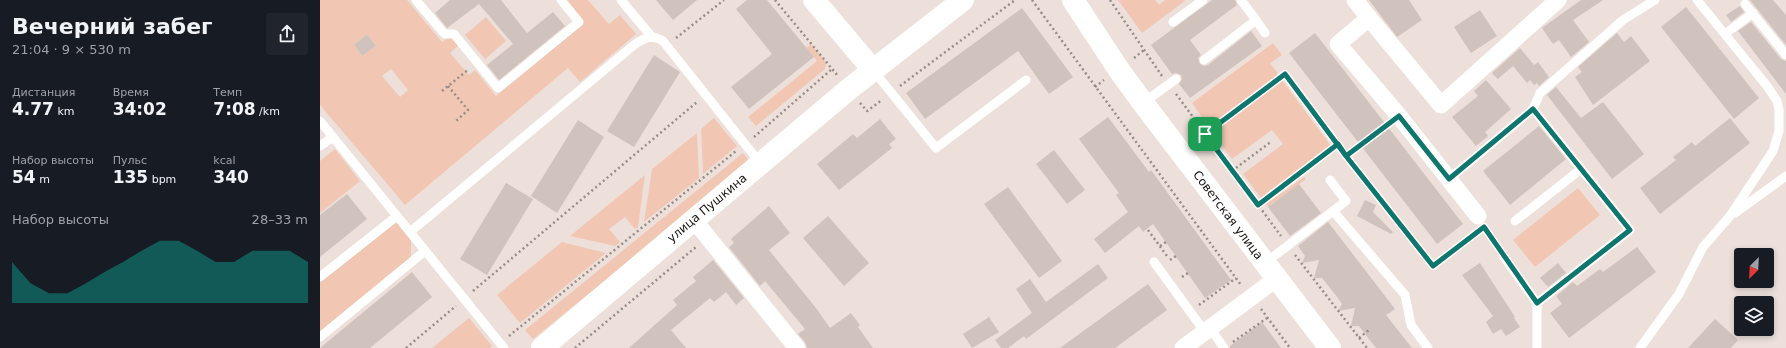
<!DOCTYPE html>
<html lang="ru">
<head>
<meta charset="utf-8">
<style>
	body { margin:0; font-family:"DejaVu Sans",sans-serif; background:#20242c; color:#f1f3f6; height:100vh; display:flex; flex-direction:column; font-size:15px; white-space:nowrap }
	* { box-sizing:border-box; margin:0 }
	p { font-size:13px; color:#9ea1a6 }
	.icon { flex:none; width:22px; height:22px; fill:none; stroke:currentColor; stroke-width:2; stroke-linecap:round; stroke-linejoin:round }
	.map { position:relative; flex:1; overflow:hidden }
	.sheet { display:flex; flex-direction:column; background:#171b24; width:320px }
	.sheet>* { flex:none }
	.needle { width:26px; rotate:204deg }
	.buttons { position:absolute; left:1414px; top:248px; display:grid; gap:8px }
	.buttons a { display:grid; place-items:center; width:40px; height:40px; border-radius:4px; background:#171b24; box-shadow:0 2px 6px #0003; font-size:20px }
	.pin { position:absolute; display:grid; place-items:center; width:34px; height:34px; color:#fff; margin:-17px; border-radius:8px; box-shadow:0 2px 6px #0006 }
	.round { display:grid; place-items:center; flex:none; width:42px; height:42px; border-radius:4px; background:#20242c }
	.overview { display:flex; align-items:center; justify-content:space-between; height:68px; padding:0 12px }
	h1 { font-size:22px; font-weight:800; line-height:30px }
	.figures { display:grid; grid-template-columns:repeat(3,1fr); gap:6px; height:68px; padding:4px 12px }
	.figures div { display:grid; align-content:center }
	.figures b { font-size:17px; font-weight:800 }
	.figures small { font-size:11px; font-weight:400 }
	.figures p { font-size:11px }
	.chart { height:112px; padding:8px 12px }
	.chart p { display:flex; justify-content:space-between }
	.chart svg { width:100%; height:72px; margin-top:4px; fill:#0f766e; opacity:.7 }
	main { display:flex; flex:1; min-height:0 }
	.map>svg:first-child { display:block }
</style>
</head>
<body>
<main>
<section class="sheet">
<div class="overview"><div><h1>Вечерний забег</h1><p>21:04 · 9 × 530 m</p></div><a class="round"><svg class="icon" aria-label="share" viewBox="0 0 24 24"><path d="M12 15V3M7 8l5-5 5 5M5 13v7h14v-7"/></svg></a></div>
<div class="figures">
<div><p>Дистанция</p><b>4.77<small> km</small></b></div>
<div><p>Время</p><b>34:02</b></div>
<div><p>Темп</p><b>7:08<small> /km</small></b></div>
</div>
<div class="figures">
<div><p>Набор высоты</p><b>54<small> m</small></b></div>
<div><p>Пульс</p><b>135<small> bpm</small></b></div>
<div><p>kcal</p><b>340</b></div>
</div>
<div class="chart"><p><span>Набор высоты</span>28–33 m</p>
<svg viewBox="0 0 160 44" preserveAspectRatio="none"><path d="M0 44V19L10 32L20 38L30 38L40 32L50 25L60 19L70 12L80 6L90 6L100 12L110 19L120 19L130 12L140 12L150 12L160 19V44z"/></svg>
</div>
</section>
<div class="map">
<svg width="1466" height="348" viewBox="0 0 1466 348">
	<rect width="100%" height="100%" fill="#ede0da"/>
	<g fill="#f1c7b3" fill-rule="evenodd">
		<path d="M0,0h87l35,42 8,-6 8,10 -8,7 19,22 6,-5 21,26 88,-74 -18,-22h22l21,24 11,-9 16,19 -56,48 -12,-14 -163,137 -85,-100zM47,34l9,12 -14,10 -8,-11zM71,69l17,21 -8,7 -18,-21z"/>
		<polygon points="798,0 835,0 839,5 845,0 866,0 822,33"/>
		<polygon points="166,17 186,41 165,59 145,35"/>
		<polygon points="953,43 962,55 950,63 959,75 889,127 872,103"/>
		<polygon points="491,44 506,62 505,69 436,126 428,117 497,61 486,48"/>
		<polygon points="962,80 1011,146 941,198 923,174 963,144 952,130 912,159 892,131"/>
		<polygon points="394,118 417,146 383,174 381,129"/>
		<polygon points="377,133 379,178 324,222 332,169"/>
		<polygon points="15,149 40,181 0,213 0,161"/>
		<polygon points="423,153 430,162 213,339 205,330"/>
		<polygon points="325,175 318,227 315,229 305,217 289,229 300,242 295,246 250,236"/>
		<polygon points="984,177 986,179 948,207 946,204"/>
		<polygon points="1258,188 1280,215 1215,267 1193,240"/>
		<polygon points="75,215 91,235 91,259 0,332 0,274"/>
		<polygon points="242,242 286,253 200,323 177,295"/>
		<polygon points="149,318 172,346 170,348 112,348"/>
	</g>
	<g fill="#d0c3bd">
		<polygon points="130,0 181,0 207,33 233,12 245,26 179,80 167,65 193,44 159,4 127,28 115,13"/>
		<polygon points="336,0 377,0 353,20"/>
		<polygon points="427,0 447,0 494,57 429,109 411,87 452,54 416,9"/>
		<polygon points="892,0 915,0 917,5 870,40 881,55 878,58 880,64 884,66 888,65 931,31 942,46 870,98 859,84 862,79 861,75 856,73 852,74 831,45"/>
		<polygon points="1049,0 1089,0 1102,20 1077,37"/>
		<polygon points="1261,0 1283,0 1253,20 1269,42 1251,57 1239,40 1233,44 1222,28"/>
		<polygon points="1430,0 1453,0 1466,15 1466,45"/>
		<polygon points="1420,6 1424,12 1411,22 1406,15"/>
		<polygon points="1366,7 1439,98 1414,119 1341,27"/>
		<polygon points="702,8 753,77 729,94 698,51 605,119 586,93"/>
		<polygon points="1160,10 1177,36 1151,53 1134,27"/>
		<polygon points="1431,22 1461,59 1466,61 1466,94 1418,31"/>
		<polygon points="995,33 1143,224 1117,244 969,53"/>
		<polygon points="1297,33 1304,42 1311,36 1330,61 1273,105 1255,77 1262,72 1258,67"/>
		<polygon points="47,34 56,46 42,56 34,45"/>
		<polygon points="1200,48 1214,65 1218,62 1229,77 1219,86 1217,83 1214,85 1210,80 1207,83 1193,66 1178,79 1172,73"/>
		<polygon points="334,55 360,72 314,147 287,131"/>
		<polygon points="1166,80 1191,109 1165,132 1168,136 1156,146 1132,117 1158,96 1154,91"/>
		<polygon points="1236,87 1261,118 1283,102 1324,154 1292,179 1227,95"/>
		<polygon points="788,117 829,172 831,170 911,280 885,298 833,224 823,232 819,226 785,253 774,239 808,212 796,195 799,193 759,139"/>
		<polygon points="1410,118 1430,143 1340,214 1320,188 1356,160 1353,157 1372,142 1375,146"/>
		<polygon points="560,119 576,139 569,144 572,148 519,190 497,164 533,134 537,138"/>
		<polygon points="258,120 284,137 237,213 211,196"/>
		<polygon points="1219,126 1246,159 1190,205 1163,171"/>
		<polygon points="734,150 765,190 747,204 716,164"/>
		<polygon points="186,183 213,199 167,275 140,259"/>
		<polygon points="979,184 1001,213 970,236 948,207"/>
		<polygon points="688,187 742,261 719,278 664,204"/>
		<polygon points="27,194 47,219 0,257 0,215"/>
		<polygon points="1045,200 1056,205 1053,212 1073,232 1071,234 1037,216"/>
		<polygon points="449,206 470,233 449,250 496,308 510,328 531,313 540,325 538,327 553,348 487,348 485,342 478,334 485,329 445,281 440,286 409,247 414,243 411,239"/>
		<polygon points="508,216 549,263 524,286 483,238"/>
		<polygon points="1008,222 1075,309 1066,315 1092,348 1056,348 1039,326 1031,326 1035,308 1018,311 1022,304 1018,298 1002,278 994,278 999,260 982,263 985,256 978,246"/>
		<polygon points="1317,247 1336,272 1249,338 1230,313 1242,304 1236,296 1253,282 1257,286 1280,269 1283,272"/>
		<polygon points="393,260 424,298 416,305 406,292 394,302 390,298 351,330 366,348 309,348 357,305 353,300 376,281 373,277"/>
		<polygon points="1160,263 1195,317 1194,318 1200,327 1186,336 1181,329 1173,334 1166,322 1173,316 1142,275"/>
		<polygon points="1238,263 1246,273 1228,287 1220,278"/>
		<polygon points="778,264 788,278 706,339 704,336 688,348 681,348 675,340 712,313 696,289 710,279 726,302"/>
		<polygon points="92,272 112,297 50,348 0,348"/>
		<polygon points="828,284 847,310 795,348 740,348"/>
		<polygon points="669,317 679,332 652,348 643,334"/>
		<polygon points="1395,319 1418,340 1411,348 1368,348"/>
		<polygon points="942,322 961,348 910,348 910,346"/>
	</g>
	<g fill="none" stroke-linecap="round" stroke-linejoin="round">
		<g stroke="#978d89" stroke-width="2.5" stroke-dasharray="2 3" stroke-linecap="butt">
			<polyline points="455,0 518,76"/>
			<polyline points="712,0 921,285"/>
			<polyline points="790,0 842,76"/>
			<polyline points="356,38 404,0"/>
			<polyline points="814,58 824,50"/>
			<polyline points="128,86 148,110 136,121"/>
			<polyline points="580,86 695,0"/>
			<polyline points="775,87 784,80"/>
			<polyline points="122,91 149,69"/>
			<polyline points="856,94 961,236"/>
			<polyline points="540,103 547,111 562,100"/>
			<polyline points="1067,125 1026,156 1113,266 1157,232"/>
			<polyline points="885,134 965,74 1026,156"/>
			<polyline points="434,137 512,69"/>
			<polyline points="912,171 952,141"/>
			<polyline points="938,205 1018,144"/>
			<polyline points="1166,229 1178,249"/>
			<polyline points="828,230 847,256"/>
			<polyline points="840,246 846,242"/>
			<polyline points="975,255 1047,348"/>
			<polyline points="850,260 856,256"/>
			<polyline points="862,277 868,273"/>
			<polyline points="153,291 377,102"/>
			<polyline points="879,305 916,278"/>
			<polyline points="941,309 970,348"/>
			<polyline points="189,336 416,151"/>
			<polyline points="1039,338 1049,330"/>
			<polyline points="913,342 947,318"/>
			<polyline points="86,348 136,306"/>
			<polyline points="255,348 376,247"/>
		</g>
		<g stroke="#fff" stroke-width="9">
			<polyline points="96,0 122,31 125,34 134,34 178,88 259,22 241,0"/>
			<polyline points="301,0 332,37"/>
			<polyline points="921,0 936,20"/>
			<polyline points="1425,4 1466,55"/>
			<polyline points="853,22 883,0"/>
			<polyline points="1405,34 1433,13"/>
			<polyline points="884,60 936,20 945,33"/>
			<polyline points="553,70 616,148 706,80"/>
			<polyline points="823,103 856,79"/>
			<polyline points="0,121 184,348"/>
			<polyline points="0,146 13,137"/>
			<polyline points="1129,179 1213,109"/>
			<polyline points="1010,180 1026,201 1013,211"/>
			<polyline points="1415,213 1466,176"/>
			<polyline points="1195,221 1261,169"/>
			<path d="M90,232l224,-187c10,-7 17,-11 29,-4l97,122"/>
			<polyline points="1184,257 1217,303"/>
			<polyline points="834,262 885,332"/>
			<polyline points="945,263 1013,211 1085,295 1091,325 1108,348"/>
			<polyline points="0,277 77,216"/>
			<polyline points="890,328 904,348"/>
			<polyline points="0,337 105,251"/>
			<polyline points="1217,348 1217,303 1310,230 1213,109 1220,93 1303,20 1335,0"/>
			<polyline points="1320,348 1359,294 1383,247 1410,216 1453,151 1459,131 1459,110 1457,101 1447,86 1377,0"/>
		</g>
		<g stroke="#fff" stroke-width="17">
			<polyline points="1035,0 1049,18 1018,44 1079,116 1158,216"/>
			<polyline points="1049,18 1121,105 1238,0"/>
			<polyline points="374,220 477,348"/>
			<polyline points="863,348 956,279"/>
		</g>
		<polyline stroke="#fff" stroke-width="22" points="494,0 553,70"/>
		<polyline stroke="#fff" stroke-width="22" points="222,348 529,89 643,0"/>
		<polyline stroke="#fff" stroke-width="22" points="753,0 799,70 823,103 1010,348"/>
	</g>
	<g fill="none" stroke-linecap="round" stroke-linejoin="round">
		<g stroke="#fff" stroke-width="8">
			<polyline id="route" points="885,134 965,74 1026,156 1079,116 1129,179 1213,109 1310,230 1217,303 1164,227 1113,266 1026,156 1018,144 938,205 885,134"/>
		</g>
		<use href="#route" stroke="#0f766e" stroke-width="5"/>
	</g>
	<g text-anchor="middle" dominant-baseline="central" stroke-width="3" stroke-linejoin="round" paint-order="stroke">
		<g font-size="12" fill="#161210" stroke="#fff">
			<text transform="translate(387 208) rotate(-40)">улица Пушкина</text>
			<text transform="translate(908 215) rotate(53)">Советская улица</text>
		</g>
	</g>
</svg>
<div class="buttons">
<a><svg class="needle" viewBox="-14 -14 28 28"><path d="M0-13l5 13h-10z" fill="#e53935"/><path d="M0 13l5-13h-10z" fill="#9ea1a6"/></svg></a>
<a><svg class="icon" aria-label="layers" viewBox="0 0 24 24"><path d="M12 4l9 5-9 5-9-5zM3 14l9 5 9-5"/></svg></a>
</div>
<div class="pin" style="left:885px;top:134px;background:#1e9e55"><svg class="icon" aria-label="arrive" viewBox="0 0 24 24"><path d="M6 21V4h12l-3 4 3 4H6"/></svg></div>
</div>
</main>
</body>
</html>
